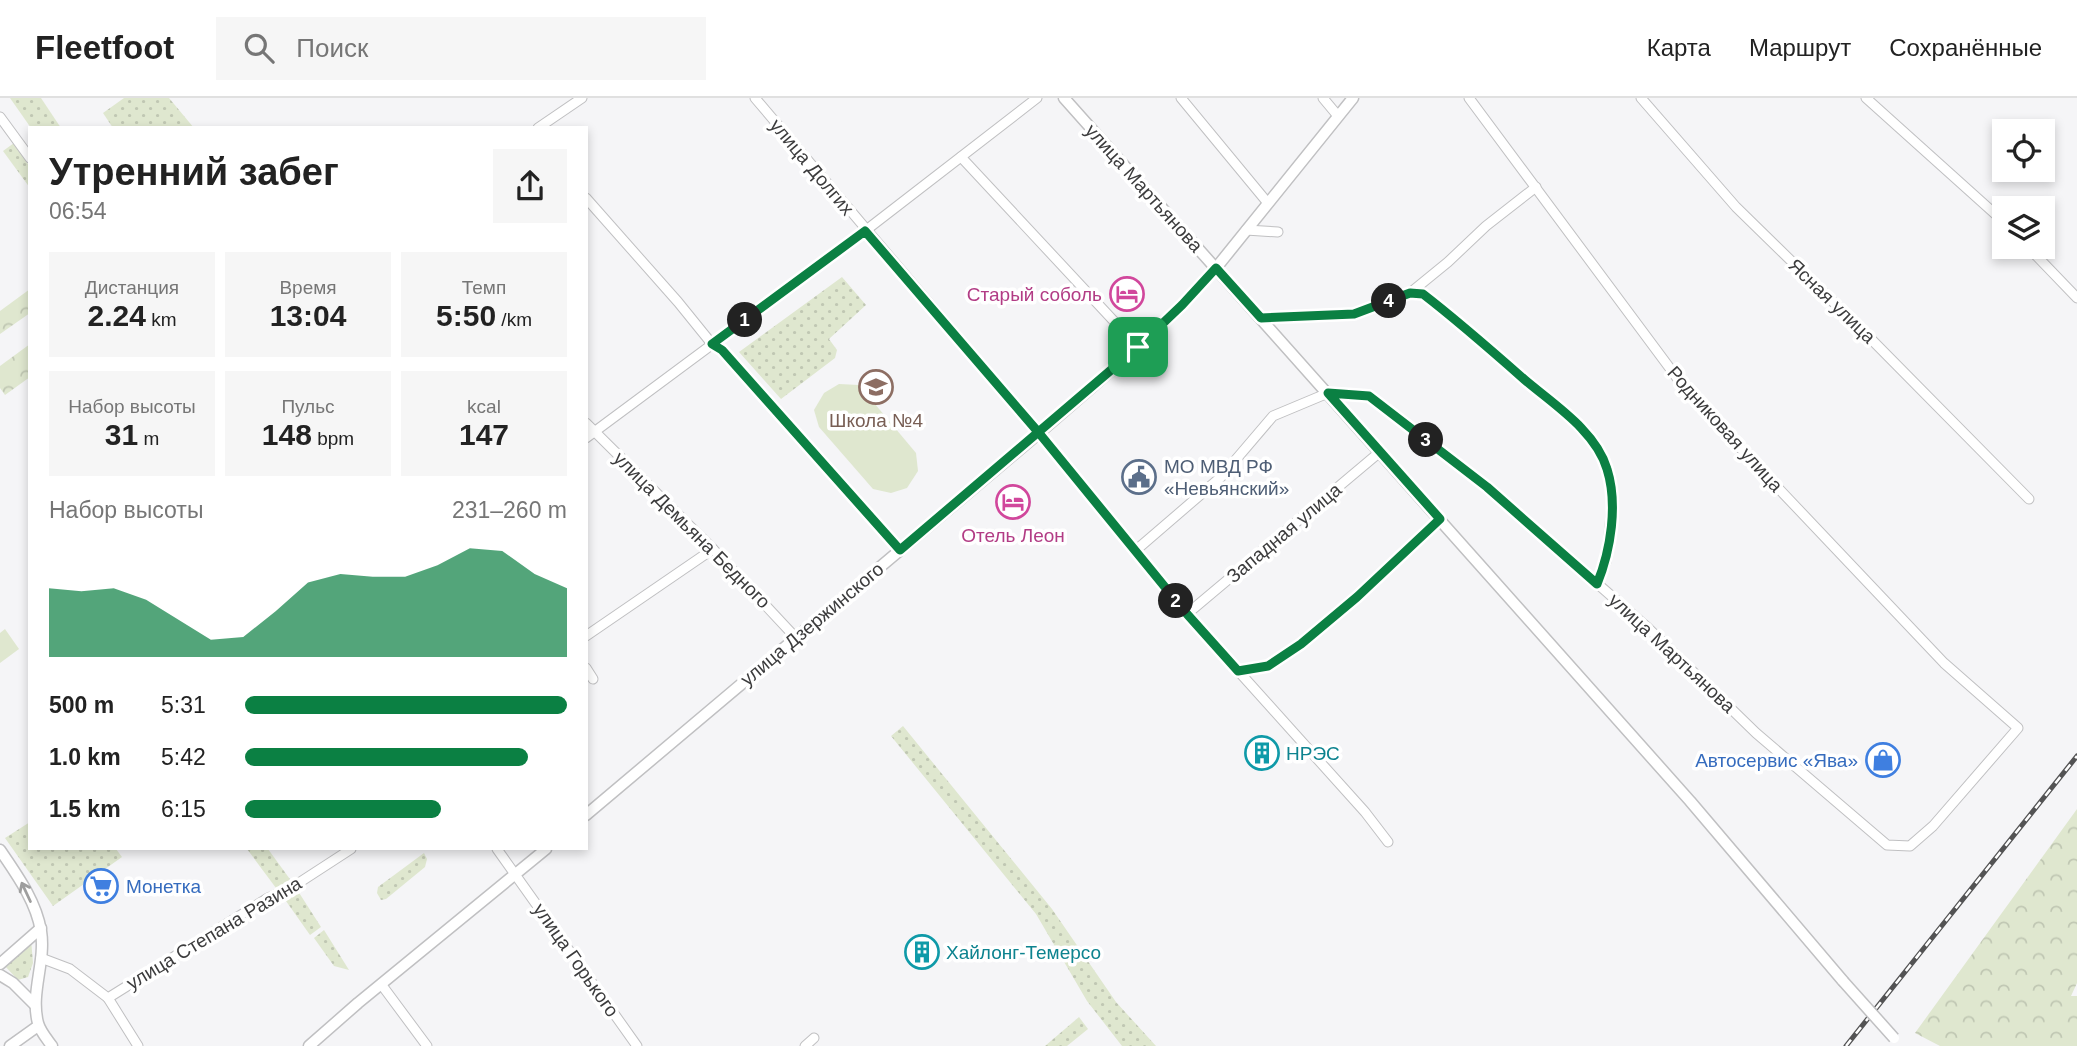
<!DOCTYPE html>
<html lang="ru">
<head>
<meta charset="utf-8">
<style>
	body { margin:0; font-family:Helvetica,sans-serif; background:#f6f6f6; color:#222; height:100vh; display:flex; flex-direction:column; font-size:26px; white-space:nowrap }
	* { box-sizing:border-box; margin:0 }
	p { font-size:23px; color:#767676 }
	.icon { flex:none; width:38px; height:38px; fill:none; stroke:currentColor; stroke-width:2; stroke-linecap:round; stroke-linejoin:round }
	.map { position:relative; flex:1; overflow:hidden }
	.sheet { position:absolute; left:28px; top:28px; width:560px; height:724px; display:flex; flex-direction:column; background:#fff; border-radius:0px; box-shadow:0 4px 10px #0003 }
	.sheet>* { flex:none }
	.fabs { position:absolute; left:1992px; top:21px; display:grid; gap:14px }
	.fabs a { display:grid; place-items:center; width:63px; height:63px; border-radius:0px; background:#fff; box-shadow:0 4px 10px #0003; font-size:35px }
	.pin { position:absolute; display:grid; place-items:center; width:60px; height:60px; color:#fff; margin:-30px; border-radius:14px; box-shadow:0 4px 10px #0006 }
	.km { position:absolute; width:35px; height:35px; margin:-18px; border-radius:50%; background:#222; color:#fff; font-size:19px; line-height:35px; text-align:center }
	.round { display:grid; place-items:center; flex:none; width:74px; height:74px; border-radius:0px; background:#f6f6f6 }
	.headline { display:flex; align-items:center; justify-content:space-between; height:119px; padding:0 21px }
	h1 { font-size:38px; font-weight:600; line-height:52px }
	.stats { display:grid; grid-template-columns:repeat(3,1fr); gap:10px; height:119px; padding:7px 21px }
	.stats div { display:grid; align-content:center; border-radius:0px; background:#f6f6f6; text-align:center }
	.stats b { font-size:30px; font-weight:600 }
	.stats small { font-size:19px; font-weight:400 }
	.stats p { font-size:19px }
	.chart { height:196px; padding:14px 21px }
	.chart p { display:flex; justify-content:space-between }
	.chart svg { width:100%; height:126px; margin-top:7px; fill:#0b8043; opacity:.7 }
	ul { padding:0 21px; list-style:none; font-size:23px }
	li { display:grid; grid-template-columns:112px 84px 1fr; align-items:center; height:52px }
	li i { height:18px; border-radius:9px; background:#0b8043 }
	header { display:flex; align-items:center; gap:42px; box-sizing:border-box; height:98px; padding:0 35px; background:#fff; border-bottom:2px solid #e0e0e0 }
	header strong { font-size:33px }
	nav { display:flex; gap:38px; margin-inline-start:auto; font-size:24px }
	.search { width:490px; height:63px; background:#f6f6f6; display:flex; align-items:center; gap:18px; box-sizing:border-box; padding:0 24px; border-radius:0px; color:#767676; font-size:26px }
	.map>svg:first-child { display:block }
</style>
</head>
<body>
<header>
<strong>Fleetfoot</strong>
<div class="search"><svg class="icon" aria-label="search" viewBox="0 0 24 24"><circle cx="10" cy="10" r="6"/><path d="M15 15l6 6"/></svg>Поиск</div>
<nav><a>Карта</a><a>Маршрут</a><a>Сохранённые</a></nav>
</header>
<div class="map">
<svg width="2077" height="948" viewBox="0 0 2077 948">
	<defs>
		<pattern id="grass-dots" width="8" height="8" patternUnits="userSpaceOnUse" patternTransform="scale(1.75)"><rect width="8" height="8" fill="#dfe7cf"/><path d="M2 2h.1M6 6h.1" fill="none" stroke="#c0c7b3" stroke-width="1.8" stroke-linecap="round"/></pattern>
		<pattern id="forest-crowns" width="20" height="18" patternUnits="userSpaceOnUse" patternTransform="scale(1.75)"><rect width="20" height="18" fill="#dfe7cf"/><path d="M2 6a3 3 0 1 1 6 0M12 15a3 3 0 1 1 6 0" fill="none" stroke="#c0c7b3"/></pattern>
	</defs>
	<rect width="100%" height="100%" fill="#f5f5f7"/>
	<g fill="url(#grass-dots)">
		<polygon points="10,0 41,0 61,30 31,30"/>
		<polygon points="124,0 169,0 194,30 113,30 103,15"/>
		<polygon points="14,45 30,69 30,90 3,53"/>
		<polygon points="842,179 866,207 829,241 837,252 835,260 781,301 739,254"/>
		<polygon points="903,628 1052,811 1116,904 1156,948 1122,948 1087,903 1036,816 891,638"/>
		<polygon points="30,724 30,751 116,751 122,759 53,808 5,740"/>
		<polygon points="247,751 268,751 292,784 276,790"/>
		<polygon points="424,755 427,761 425,769 386,801 381,802 377,795 378,789"/>
		<polygon points="296,790 321,829 310,837 281,796"/>
		<polygon points="324,832 349,872 334,868 314,840"/>
		<polygon points="31,841 33,865 28,879 18,882 3,866"/>
		<polygon points="1079,919 1088,931 1067,948 1045,948"/>
	</g>
	<g fill="url(#forest-crowns)">
		<polygon points="30,191 30,215 0,236 0,213"/>
		<polygon points="30,246 30,279 5,297 0,290 0,268"/>
		<polygon points="2077,711 2077,885 2071,898 2077,898 2077,948 1940,948 1915,935"/>
	</g>
	<g fill="#dfe7cf">
		<polygon points="839,286 859,287 916,355 918,373 907,390 891,395 873,391 819,329 814,312 824,295"/>
		<polygon points="5,531 19,551 0,565 0,535"/>
	</g>
	<g fill="none" stroke-linecap="round" stroke-linejoin="round">
		<g stroke="#c0c0c2" stroke-width="11">
			<g id="minor">
				<polyline points="755,0 1039,335 1187,516 1365,714 1388,744"/>
				<polyline points="1181,0 1267,104"/>
				<polyline points="1323,0 1338,18"/>
				<polyline points="1641,0 1736,109 1870,240 2029,401"/>
				<polyline points="1866,0 2004,124"/>
				<polyline points="0,19 30,60"/>
				<polyline points="538,30 582,0"/>
				<polyline points="961,59 1138,249"/>
				<polyline points="586,100 678,204 712,246 722,252 900,452"/>
				<polyline points="1246,132 1278,134"/>
				<polyline points="2028,149 2077,200"/>
				<polyline points="1410,195 1423,196 1456,222 1574,324 1597,348 1607,370 1613,399 1606,464 1597,486"/>
				<polyline points="1261,220 1354,216 1410,195 1448,164 1486,128 1536,89"/>
				<polyline points="586,325 713,451 796,540"/>
				<polyline points="586,340 865,133 1037,0"/>
				<polyline points="1135,453 1221,379 1273,318 1328,295 1369,298 1487,389 1648,530 1756,635 1887,747 1910,748 1933,728 2018,630 1944,565 1689,296 1469,0"/>
				<polyline points="1187,516 1381,353"/>
				<polyline points="586,538 713,451"/>
				<polyline points="586,570 593,581"/>
				<polyline points="1238,573 1268,568 1301,546 1357,499 1440,421"/>
				<polyline points="497,751 637,948"/>
				<polyline points="41,860 70,871 108,900 268,800 291,790 351,751"/>
				<polyline points="381,886 427,948"/>
				<polyline points="108,900 138,948"/>
				<polyline points="805,948 814,940"/>
			</g>
		</g>
		<g stroke="#c0c0c2" stroke-width="13">
			<g id="major">
				<polyline points="1064,0 1690,703 1843,883"/>
				<polyline points="586,717 1039,335 1138,249 1182,207 1216,170 1353,0"/>
				<path d="M0,752c17,25 36,51 41,81 5,31 -11,62 -3,92 2,8 9,16 14,23"/>
				<polyline points="0,866 41,830"/>
				<polyline points="0,877 13,885 35,907"/>
				<polyline points="10,948 38,928"/>
				<polyline points="309,948 358,905 546,751"/>
			</g>
		</g>
		<use href="#minor" stroke="#fff" stroke-width="9"/>
		<use href="#major" stroke="#fff" stroke-width="10"/>
		<g stroke="#535354" stroke-width="5">
			<polyline id="rail" points="1846,948 2077,658"/>
		</g>
		<use href="#rail" stroke="#fff" stroke-width="2.5" stroke-dasharray="8" stroke-linecap="butt"/>
		<g stroke="#c0c0c2" stroke-width="13" stroke-linecap="butt">
			<polyline id="major-bridge" points="1843,883 1894,940"/>
		</g>
		<use href="#major-bridge" stroke="#fff" stroke-width="10"/>
	</g>
	<defs><path id="oneway-shaft" d="M-6 0H5M1.5-3L5.5 0L1.5 3" fill="none" stroke-width="1.6" stroke-linecap="round" stroke-linejoin="round" transform="scale(1.75)"/></defs>
	<use stroke="#9e9e9e" href="#oneway-shaft" transform="translate(26 794) rotate(-115)"/>
	<g fill="none" stroke-linecap="round" stroke-linejoin="round">
		<g stroke="#fff" stroke-width="14">
			<path id="route" d="M1138,249l-238,203 -178,-200 -10,-6 153,-113 174,202 148,181 51,57 30,-5 33,-22 56,-47 83,-78 -112,-126 41,3 118,91 110,97c14,-34 21,-80 10,-115 -11,-38 -54,-65 -82,-89 -34,-30 -67,-59 -102,-86l-13,-1 -56,21 -93,4 -45,-50 -34,37 -44,42"/>
		</g>
		<use href="#route" stroke="#0b8043" stroke-width="9"/>
	</g>
	<defs>
		<g id="hotel-ring" transform="scale(1.75)"><circle r="9.5" fill="#fff" stroke="#d1479c" stroke-width="1.5"/><path d="M-6-4.5h1.5V1H6V5H4.5V3h-9V5H-6ZM-4 0a1.8 1.8 0 1 1 3.6 0ZM.5 0V-2.5h3Q6-2.5 6 0Z" fill="#d1479c"/></g>
		<g id="school-ring" transform="scale(1.75)"><circle r="9.5" fill="#fff" stroke="#8d6e63" stroke-width="1.5"/><path d="M0-5L7-2L0 1L-7-2ZM-4 1L0 2.5L4 1V4Q0 6-4 4Z" fill="#8d6e63"/></g>
		<g id="civic-ring" transform="scale(1.75)"><circle r="9.5" fill="#fff" stroke="#5c6f8a" stroke-width="1.5"/><path d="M-.6-6.5H3V-4.5H.6V-3L4-1V1h2V6H-6V1h2V-1L-.6-3ZM-1.2 2.5V6h2.4V2.5Z" fill="#5c6f8a"/></g>
		<g id="building-ring" transform="scale(1.75)"><circle r="9.5" fill="#fff" stroke="#0f9aa8" stroke-width="1.5"/><path d="M-4-6H4V6H1V3H-1V6H-4ZM-2.5-4.3h1.7v1.8h-1.7ZM.8-4.3h1.7v1.8H.8ZM-2.5-1h1.7V.8h-1.7ZM.8-1h1.7V.8H.8Z" fill="#0f9aa8"/></g>
		<g id="shop-ring" transform="scale(1.75)"><circle r="9.5" fill="#fff" stroke="#3f7fe0" stroke-width="1.5"/><path d="M-5-2.5h2.3a2.7 3.5 0 0 1 5.4 0H5L5.5 6h-11ZM-1.5-2.5h3a1.5 2.3 0 0 0-3 0Z" fill="#3f7fe0"/></g>
		<g id="supermarket-ring" transform="scale(1.75)"><circle r="9.5" fill="#fff" stroke="#3f7fe0" stroke-width="1.5"/><path d="M-6-5.5h2.5l.6 2H6L4.5 2H-2.5L-4.4-4H-6ZM-1.5 3.2a1.3 1.3 0 1 0 .1 0ZM3 3.2a1.3 1.3 0 1 0 .1 0Z" fill="#3f7fe0"/></g>
	</defs>
	<g fill-rule="evenodd">
		<use href="#hotel-ring" x="1127" y="196"/>
		<use href="#school-ring" x="876" y="289"/>
		<use href="#civic-ring" x="1139" y="379"/>
		<use href="#hotel-ring" x="1013" y="404"/>
		<use href="#building-ring" x="1262" y="655"/>
		<use href="#shop-ring" x="1883" y="662"/>
		<use href="#supermarket-ring" x="101" y="788"/>
		<use href="#building-ring" x="922" y="854"/>
	</g>
	<g text-anchor="middle" dominant-baseline="central" stroke-width="7" stroke-linejoin="round" paint-order="stroke">
		<g font-size="19" fill="#3c3c3d" stroke="#fff">
			<text transform="translate(812 69) rotate(50)">улица Долгих</text>
			<text transform="translate(1144 90) rotate(48)">улица Мартьянова</text>
			<text transform="translate(1832 203) rotate(44)">Ясная улица</text>
			<text transform="translate(1725 331) rotate(48)">Родниковая улица</text>
			<text transform="translate(692 432) rotate(45)">улица Демьяна Бедного</text>
			<text transform="translate(1284 435) rotate(-40)">Западная улица</text>
			<text transform="translate(812 526) rotate(-40)">улица Дзержинского</text>
			<text transform="translate(1672 555) rotate(43)">улица Мартьянова</text>
			<text transform="translate(214 835) rotate(-31)">улица Степана Разина</text>
			<text transform="translate(576 862) rotate(55)">улица Горького</text>
		</g>
		<g font-size="19" fill="#b23c85" stroke="#fff" text-anchor="end">
			<text x="1102" y="196">Старый соболь</text>
			<text x="1013" y="437" text-anchor="middle">Отель Леон</text>
		</g>
		<g font-size="19" fill="#785e54" stroke="#fff">
			<text x="876" y="322">Школа №4</text>
		</g>
		<g font-size="19" fill="#4e5e75" stroke="#fff" text-anchor="start">
			<text x="1164" y="368">МО МВД РФ<tspan x="1164" dy="22">«Невьянский»</tspan></text>
		</g>
		<g font-size="19" fill="#0d838f" stroke="#fff" text-anchor="start">
			<text x="1286" y="655">НРЭС</text>
			<text x="946" y="854">Хайлонг-Темерсо</text>
		</g>
		<g font-size="19" fill="#366cbe" stroke="#fff" text-anchor="end">
			<text x="1858" y="662">Автосервис «Ява»</text>
			<text x="126" y="788" text-anchor="start">Монетка</text>
		</g>
	</g>
</svg>
<div class="fabs">
<a><svg class="icon" aria-label="locate" viewBox="0 0 24 24"><circle cx="12" cy="12" r="6"/><path d="M12 2v4M12 18v4M2 12h4M18 12h4"/></svg></a>
<a><svg class="icon" aria-label="layers" viewBox="0 0 24 24"><path d="M12 4l9 5-9 5-9-5zM3 14l9 5 9-5"/></svg></a>
</div>
<div class="pin" style="left:1138px;top:249px;background:#1e9e55"><svg class="icon" aria-label="arrive" viewBox="0 0 24 24"><path d="M6 21V4h12l-3 4 3 4H6"/></svg></div>
<b class="km" style="left:745px;top:222px">1</b>
<b class="km" style="left:1176px;top:503px">2</b>
<b class="km" style="left:1426px;top:342px">3</b>
<b class="km" style="left:1389px;top:203px">4</b>
<section class="sheet">
<div class="headline"><div><h1>Утренний забег</h1><p>06:54</p></div><a class="round"><svg class="icon" aria-label="share" viewBox="0 0 24 24"><path d="M12 15V3M7 8l5-5 5 5M5 13v7h14v-7"/></svg></a></div>
<div class="stats">
<div><p>Дистанция</p><b>2.24<small> km</small></b></div>
<div><p>Время</p><b>13:04</b></div>
<div><p>Темп</p><b>5:50<small> /km</small></b></div>
</div>
<div class="stats">
<div><p>Набор высоты</p><b>31<small> m</small></b></div>
<div><p>Пульс</p><b>148<small> bpm</small></b></div>
<div><p>kcal</p><b>147</b></div>
</div>
<div class="chart"><p><span>Набор высоты</span>231–260 m</p>
<svg viewBox="0 0 160 44" preserveAspectRatio="none"><path d="M0 44V20L10 21L20 20L30 24L40 31L50 38L60 37L70 28L80 18L90 15L100 16L110 16L120 12L130 6L140 7L150 15L160 20V44z"/></svg>
</div>
<ul>
<li><b>500 m</b>5:31<i style="width:100%"></i></li>
<li><b>1.0 km</b>5:42<i style="width:88%"></i></li>
<li><b>1.5 km</b>6:15<i style="width:61%"></i></li>
</ul>
</section>
</div>
</body>
</html>
